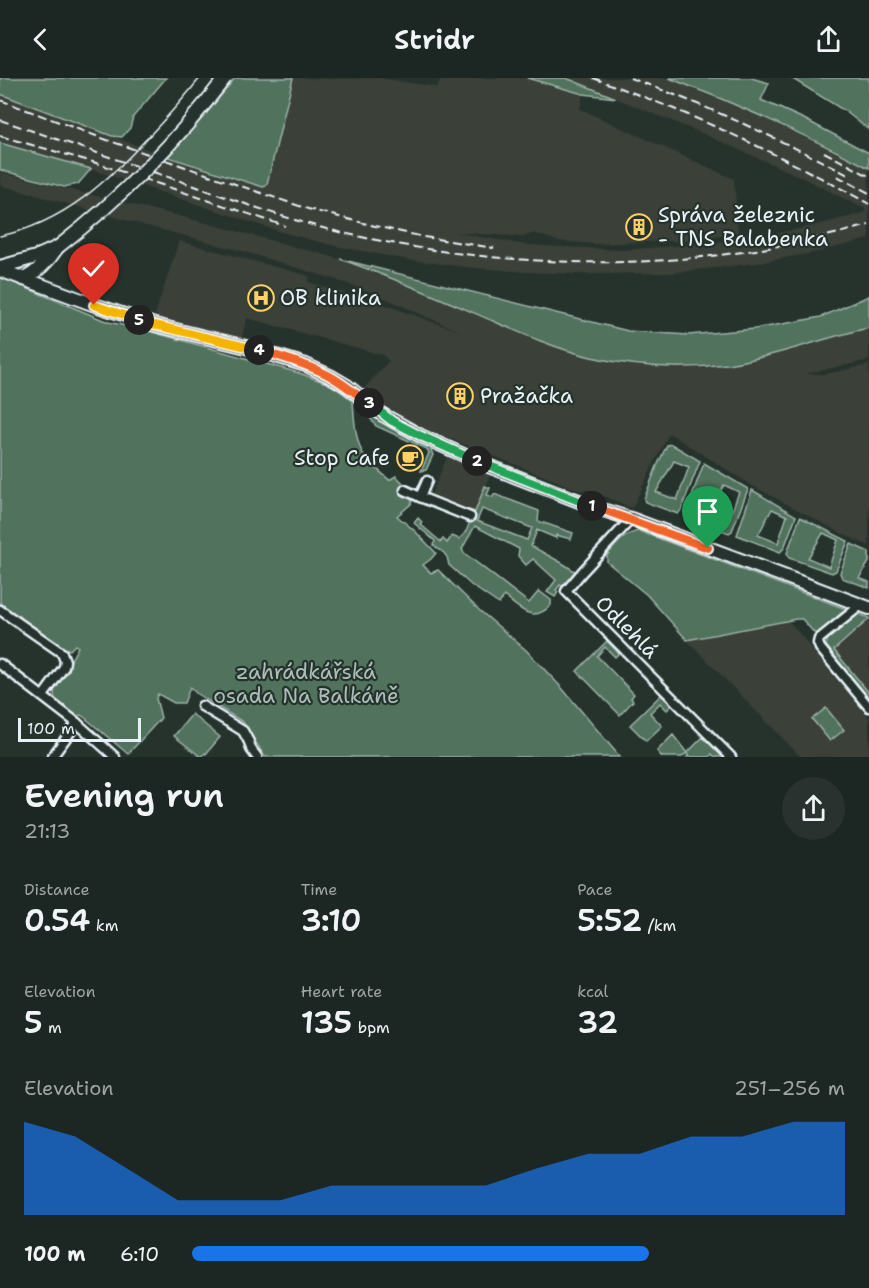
<!DOCTYPE html>
<html lang="en">
<head>
<meta charset="utf-8">
<style>
	body { margin:0; font-family:"Shantell Sans",sans-serif; background:#29322f; color:#f1f3f6; height:100vh; display:flex; flex-direction:column; font-size:22px; white-space:nowrap }
	* { box-sizing:border-box; margin:0 }
	p { font-size:20px; color:#a0a5a5 }
	.icon { flex:none; width:33px; height:33px; fill:none; stroke:currentColor; stroke-width:2; stroke-linecap:round; stroke-linejoin:round }
	.map { position:relative; height:679px; overflow:hidden }
	.side { display:flex; flex-direction:column; background:#1c2622; flex:1 }
	.side>* { flex:none }
	.scale { position:absolute; left:18px; bottom:15px; width:123px; box-sizing:border-box; padding-left:6px; border:3px solid #e8f1f8; border-top:0; font-size:16px; line-height:21px; white-space:nowrap; color:#e8f1f8; -webkit-text-stroke:4px #26332d; paint-order:stroke }
	.pin { position:absolute; display:grid; place-items:center; width:51px; height:51px; color:#fff; margin:-62px -26px; border-radius:50% 50% 50% 0; rotate:-45deg; box-shadow:0 0 6px #0007 }
	.pin .icon { rotate:45deg }
	.km { position:absolute; width:30px; height:30px; margin:-15px; border-radius:50%; background:#222; color:#fff; font-size:16px; line-height:30px; text-align:center }
	.round { display:grid; place-items:center; flex:none; width:63px; height:63px; border-radius:32px; background:#29322f }
	.overview { display:flex; align-items:center; justify-content:space-between; height:102px; padding:0 24px }
	h1 { font-size:33px; font-weight:600; line-height:45px }
	.metrics { display:grid; grid-template-columns:repeat(3,1fr); gap:9px; height:102px; padding:6px 24px }
	.metrics div { display:grid; align-content:center }
	.metrics b { font-size:30px; font-weight:600 }
	.metrics small { font-size:16px; font-weight:400 }
	.metrics p { font-size:16px }
	.chart { height:168px; padding:12px 24px }
	.chart p { display:flex; justify-content:space-between }
	.chart svg { width:100%; height:108px; margin-top:6px; fill:#1a73e8; opacity:.7 }
	ul { padding:0 24px; list-style:none; font-size:20px }
	li { display:grid; grid-template-columns:96px 72px 1fr; align-items:center; height:45px }
	li i { height:15px; border-radius:8px; background:#1a73e8 }
	header { display:flex; justify-content:space-between; align-items:center; height:78px; padding:0 24px; background:#1c2622; font-size:27px; font-weight:600 }
	.map>svg:first-child { display:block }
</style>
</head>
<body>
<header><svg class="icon" aria-label="back" viewBox="0 0 24 24"><path d="M15 5l-7 7 7 7"/></svg>Stridr<svg class="icon" aria-label="share" viewBox="0 0 24 24"><path d="M12 15V3M7 8l5-5 5 5M5 13v7h14v-7"/></svg></header>
<div class="map">
<svg width="869" height="679" viewBox="0 0 869 679">
	<rect width="100%" height="100%" fill="#26332d"/>
	<filter id="ink" filterUnits="userSpaceOnUse"><feTurbulence type="fractalNoise" baseFrequency=".0167" numOctaves="2"/><feDisplacementMap in="SourceGraphic" scale="12" xChannelSelector="R" yChannelSelector="G"/><feConvolveMatrix kernelMatrix="1 2 1 2 8 2 1 2 1" color-interpolation-filters="sRGB"/></filter>
	<g filter="url(#ink)">
		<g fill="#3b4139">
			<polygon points="293,0 328,1 379,0 437,9 441,0 527,0 583,16 580,31 734,101 738,155 698,162 597,166 558,163 534,155 523,159 453,154 526,167 622,172 710,165 753,160 813,148 864,135 865,131 799,98 694,52 566,0 669,0 711,16 770,41 869,90 869,161 817,174 757,185 669,195 577,196 527,194 466,189 403,181 331,167 281,154 91,91 0,65 0,16 168,79 263,109 266,108 268,106"/>
			<polygon points="0,94 14,98 187,140 340,181 382,195 531,259 562,271 591,279 654,288 692,289 727,286 757,280 869,250 869,282 805,296 825,296 869,287 869,468 845,457 751,407 669,355 632,430 590,412 579,412 423,350 399,338 377,321 365,309 389,283 383,277 247,240 241,262 200,250 162,241 155,237 179,163 309,198 308,204 386,227 461,254 378,217 334,201 242,173 129,143 0,107"/>
			<polygon points="448,377 491,395 475,434 431,417"/>
			<polygon points="869,541 869,615 834,572"/>
			<polygon points="789,543 869,640 869,679 801,679 687,562"/>
		</g>
		<g fill="#51725c" stroke="#9cb2aa" stroke-width="1.5" fill-rule="evenodd">
			<polygon points="0,0 166,0 133,39 130,50 122,59 112,58 0,16"/>
			<polygon points="235,0 293,0 267,106 266,108 263,109 168,79 211,30"/>
			<polygon points="527,0 566,0 616,20 583,16"/>
			<path d="M669,0h82l18,5 -8,17 43,19 65,34v15c-65,-34 -132,-64 -200,-90z"/>
			<polygon points="791,0 869,0 869,52 845,33"/>
			<polygon points="0,65 91,91 78,106 64,109 0,92"/>
			<path d="M340,181l288,72 60,4 67,-6 66,-12 48,-21v32c-48,10 -93,29 -142,36 -45,6 -92,3 -136,-7 -34,-8 -66,-22 -98,-36 -51,-22 -101,-44 -153,-62z"/>
			<path d="M0,199l108,45 37,8 154,43 33,12 21,16c1,16 2,36 9,51 6,11 18,19 27,28l7,-4 8,8 -3,7 12,7 -2,6 -14,12 18,15 21,22 -5,6 -8,6 8,8 7,-3 41,40 47,40 35,37 59,70h-355l-22,-35 -46,-28 -7,-7 -6,16h-10l-16,-9 -2,4 5,20 -33,36 -44,-37 -3,-2 -7,2 -19,-15 -1,-11 24,-44 -3,-2 -5,5 -6,-2 -64,-45z"/>
			<polygon points="372,336 391,350 430,369 433,377 426,392 421,393 429,375 427,371 376,348 370,340"/>
			<path d="M671,366l29,17 -19,49 -3,4 -33,-12 -1,-3 13,-33 10,-21zM674,383l15,6 -12,33 -21,-8z"/>
			<path d="M704,385l44,26 -16,42 -3,2 -41,-15 -3,-4zM724,407l15,7 -12,32 -21,-8z"/>
			<path d="M485,408l5,2 -3,7 6,2 1,-3 45,17 -1,10 35,12 -2,6 -15,-4v3l-19,-8 -6,16 31,17 14,9 -12,15 -4,-2 -4,5 2,2 -3,5 -8,-5 9,-12 -23,-21 -7,6 -8,-9 1,-7 -44,-23 -13,23 2,4 65,50 10,-12 12,9v5c-18,19 -31,4 -47,-9l-5,8 -28,-19 -22,-20 -2,-8 -3,-4 -11,-8 2,-4 -21,-18 4,-5 4,4 -2,2 21,18 2,-3 4,4 5,-7 7,3c9,-7 12,-18 10,-29l6,2zM482,431l50,19 -5,12 -50,-19z"/>
			<path d="M752,412l44,26 -12,32 -4,4 -43,-17zM772,431l15,7 -9,27 -20,-8z"/>
			<path d="M800,439l48,24 -12,30 -4,2 -43,-15 -2,-5zM823,455l15,7 -9,27 -21,-9z"/>
			<path d="M639,453l207,78 -30,26 -14,-16h-6l-109,21 -40,-45 -40,-33v-7c10,-11 18,-22 32,-24z"/>
			<polygon points="851,466 869,474 869,484 859,500 869,504 869,510 842,500 840,495"/>
			<polygon points="857,535 869,540 869,541 834,572 869,615 869,621 827,569 826,566 829,559"/>
			<polygon points="607,563 619,575 615,579 605,569 597,578 634,616 631,620 633,623 620,637 577,593"/>
			<polygon points="661,617 672,627 667,632 660,625 650,635 662,648 646,663 630,647"/>
			<polygon points="826,630 844,652 830,663 812,641"/>
			<polygon points="192,636 220,659 206,676 205,675 201,679 174,658"/>
			<polygon points="673,657 687,675 703,659 723,679 715,679 712,676 709,679 687,679 688,677 687,675 682,679 662,679 657,673"/>
		</g>
		<g fill="none" stroke-linecap="round" stroke-linejoin="round">
			<g stroke="#e8f1f8" stroke-width="13">
				<g id="minor">
					<polyline points="427,403 420,419 470,439"/>
					<polyline points="405,412 420,419"/>
					<polyline points="631,441 583,493 566,513 731,679"/>
					<polyline points="861,527 819,561 818,565 820,570 869,629"/>
					<polyline points="0,532 62,575 65,583 64,589 43,618"/>
					<polyline points="0,586 77,645 115,679"/>
					<polyline points="202,628 243,653 249,664 251,671 257,679"/>
					<polyline points="52,679 77,645"/>
				</g>
			</g>
			<g stroke="#e8f1f8" stroke-width="16">
				<g id="secondary">
					<polyline points="0,189 36,179 58,169"/>
					<polyline points="0,192 95,227 155,247 246,269 306,287 330,298 347,308 383,337 421,358 486,387 597,430 631,441 869,530"/>
					<path d="M24,201c15,-8 24,-17 33,-31"/>
				</g>
			</g>
			<use href="#minor" stroke="#26332d" stroke-width="8"/>
			<use href="#secondary" stroke="#26332d" stroke-width="12"/>
			<path stroke="#e8f1f8" stroke-width="1.5" d="M0,158c64,-13 109,-56 151,-102 17,-18 34,-37 49,-56"/>
			<g stroke="#e8f1f8" stroke-width="2" stroke-dasharray="9 4.5" stroke-linecap="butt">
				<path d="M593,0c96,34 187,76 276,126"/>
				<path d="M630,0c75,27 148,60 218,97"/>
				<polyline points="0,22 107,62 308,131 375,148 424,159 494,170"/>
				<path d="M0,42c63,21 126,43 189,64 48,17 97,35 146,47 125,30 265,40 392,23 48,-6 95,-16 142,-29"/>
				<polyline points="0,58 93,84 285,148"/>
				<polyline points="824,74 869,98"/>
				<polyline points="837,98 869,115"/>
			</g>
			<g stroke="#e8f1f8" stroke-width="16" stroke-linecap="butt">
				<path id="secondary-bridge" d="M58,169c63,-49 119,-106 167,-169"/>
			</g>
			<use href="#secondary-bridge" stroke="#26332d" stroke-width="12"/>
		</g>
	</g>
	<g fill="none" stroke-linecap="round" stroke-linejoin="round" filter="url(#ink)">
		<g stroke="#fff" stroke-width="12">
			<polyline id="split-1" points="592,428 708,470"/>
		</g>
		<g stroke="#fff" stroke-width="12">
			<polyline id="split-2" points="477,383 592,428"/>
		</g>
		<g stroke="#fff" stroke-width="12">
			<polyline id="split-3" points="369,325 392,343 421,358 477,383"/>
		</g>
		<g stroke="#fff" stroke-width="12">
			<path id="split-4" d="M259,272c24,8 49,14 71,26 14,8 26,18 39,27"/>
		</g>
		<g stroke="#fff" stroke-width="12">
			<polyline id="split-5" points="139,242 155,247 259,272"/>
		</g>
		<g stroke="#fff" stroke-width="12">
			<polyline id="split-6" points="94,227 139,242"/>
		</g>
		<use href="#split-1" stroke="#f0652b" stroke-width="8"/>
		<use href="#split-2" stroke="#22a559" stroke-width="8"/>
		<use href="#split-3" stroke="#22a559" stroke-width="8"/>
		<use href="#split-4" stroke="#f0652b" stroke-width="8"/>
		<use href="#split-5" stroke="#f5b400" stroke-width="8"/>
		<use href="#split-6" stroke="#f5b400" stroke-width="8"/>
	</g>
	<defs>
		<g id="building-ring" transform="scale(1.35)"><circle r="9.5" fill="#26332d" stroke="#ffd166" stroke-width="1.5"/><path d="M-4-6H4V6H1V3H-1V6H-4ZM-2.5-4.3h1.7v1.8h-1.7ZM.8-4.3h1.7v1.8H.8ZM-2.5-1h1.7V.8h-1.7ZM.8-1h1.7V.8H.8Z" fill="#ffd166"/></g>
		<g id="hospital-ring" transform="scale(1.35)"><circle r="9.5" fill="#26332d" stroke="#ffd166" stroke-width="1.5"/><path d="M-5-5h3v3.5h4V-5h3V5h-3V1.5h-4V5h-3Z" fill="#ffd166"/></g>
		<g id="cafe-ring" transform="scale(1.35)"><circle r="9.5" fill="#26332d" stroke="#ffd166" stroke-width="1.5"/><path d="M-5.5-4.5H6V0H3Q3 3.5 0 3.5H-2.5Q-5.5 3.5-5.5 0ZM3-3.2v2h1.7v-2ZM-6 4.5H4V6H-6Z" fill="#ffd166"/></g>
	</defs>
	<g fill-rule="evenodd">
		<use href="#building-ring" x="639" y="149"/>
		<use href="#hospital-ring" x="261" y="220"/>
		<use href="#building-ring" x="460" y="318"/>
		<use href="#cafe-ring" x="410" y="380"/>
	</g>
	<g text-anchor="middle" dominant-baseline="central" stroke-width="4.5" stroke-linejoin="round" paint-order="stroke">
		<g font-size="21" fill="#e8f1f8" stroke="#26332d" text-anchor="start">
			<text x="658" y="137">Správa železnic<tspan x="658" dy="24">- TNS Balabenka</tspan></text>
			<text x="280" y="220">OB klinika</text>
			<text x="480" y="318">Pražačka</text>
			<text x="390" y="380" text-anchor="end">Stop Cafe</text>
		</g>
		<g font-size="21" fill="#e8f1f8" stroke="#26332d">
			<text transform="translate(627 549) rotate(45)">Odlehlá</text>
		</g>
		<g font-size="21" fill="#acbeba" stroke="#26332d">
			<text x="306" y="594">zahrádkářská<tspan x="306" dy="24">osada Na Balkáně</tspan></text>
		</g>
	</g>
</svg>
<div class="scale">100 m</div>
<div class="pin" style="left:708px;top:470px;background:#1e9e55"><svg class="icon" aria-label="arrive" viewBox="0 0 24 24"><path d="M6 21V4h12l-3 4 3 4H6"/></svg></div>
<div class="pin" style="left:94px;top:227px;background:#d93025"><svg class="icon" aria-label="check" viewBox="0 0 24 24"><path d="M5 12l5 5 9-10"/></svg></div>
<b class="km" style="left:592px;top:428px">1</b>
<b class="km" style="left:477px;top:383px">2</b>
<b class="km" style="left:369px;top:325px">3</b>
<b class="km" style="left:259px;top:272px">4</b>
<b class="km" style="left:139px;top:242px">5</b>
</div>
<section class="side">
<div class="overview"><div><h1>Evening run</h1><p>21:13</p></div><a class="round"><svg class="icon" aria-label="share" viewBox="0 0 24 24"><path d="M12 15V3M7 8l5-5 5 5M5 13v7h14v-7"/></svg></a></div>
<div class="metrics">
<div><p>Distance</p><b>0.54<small> km</small></b></div>
<div><p>Time</p><b>3:10</b></div>
<div><p>Pace</p><b>5:52<small> /km</small></b></div>
</div>
<div class="metrics">
<div><p>Elevation</p><b>5<small> m</small></b></div>
<div><p>Heart rate</p><b>135<small> bpm</small></b></div>
<div><p>kcal</p><b>32</b></div>
</div>
<div class="chart"><p><span>Elevation</span>251–256 m</p>
<svg viewBox="0 0 160 44" preserveAspectRatio="none"><path d="M0 44V6L10 12L20 25L30 38L40 38L50 38L60 32L70 32L80 32L90 32L100 25L110 19L120 19L130 12L140 12L150 6L160 6V44z"/></svg>
</div>
<ul>
<li><b>100 m</b>6:10<i style="width:70%"></i></li>
</ul>
</section>
</body>
</html>
